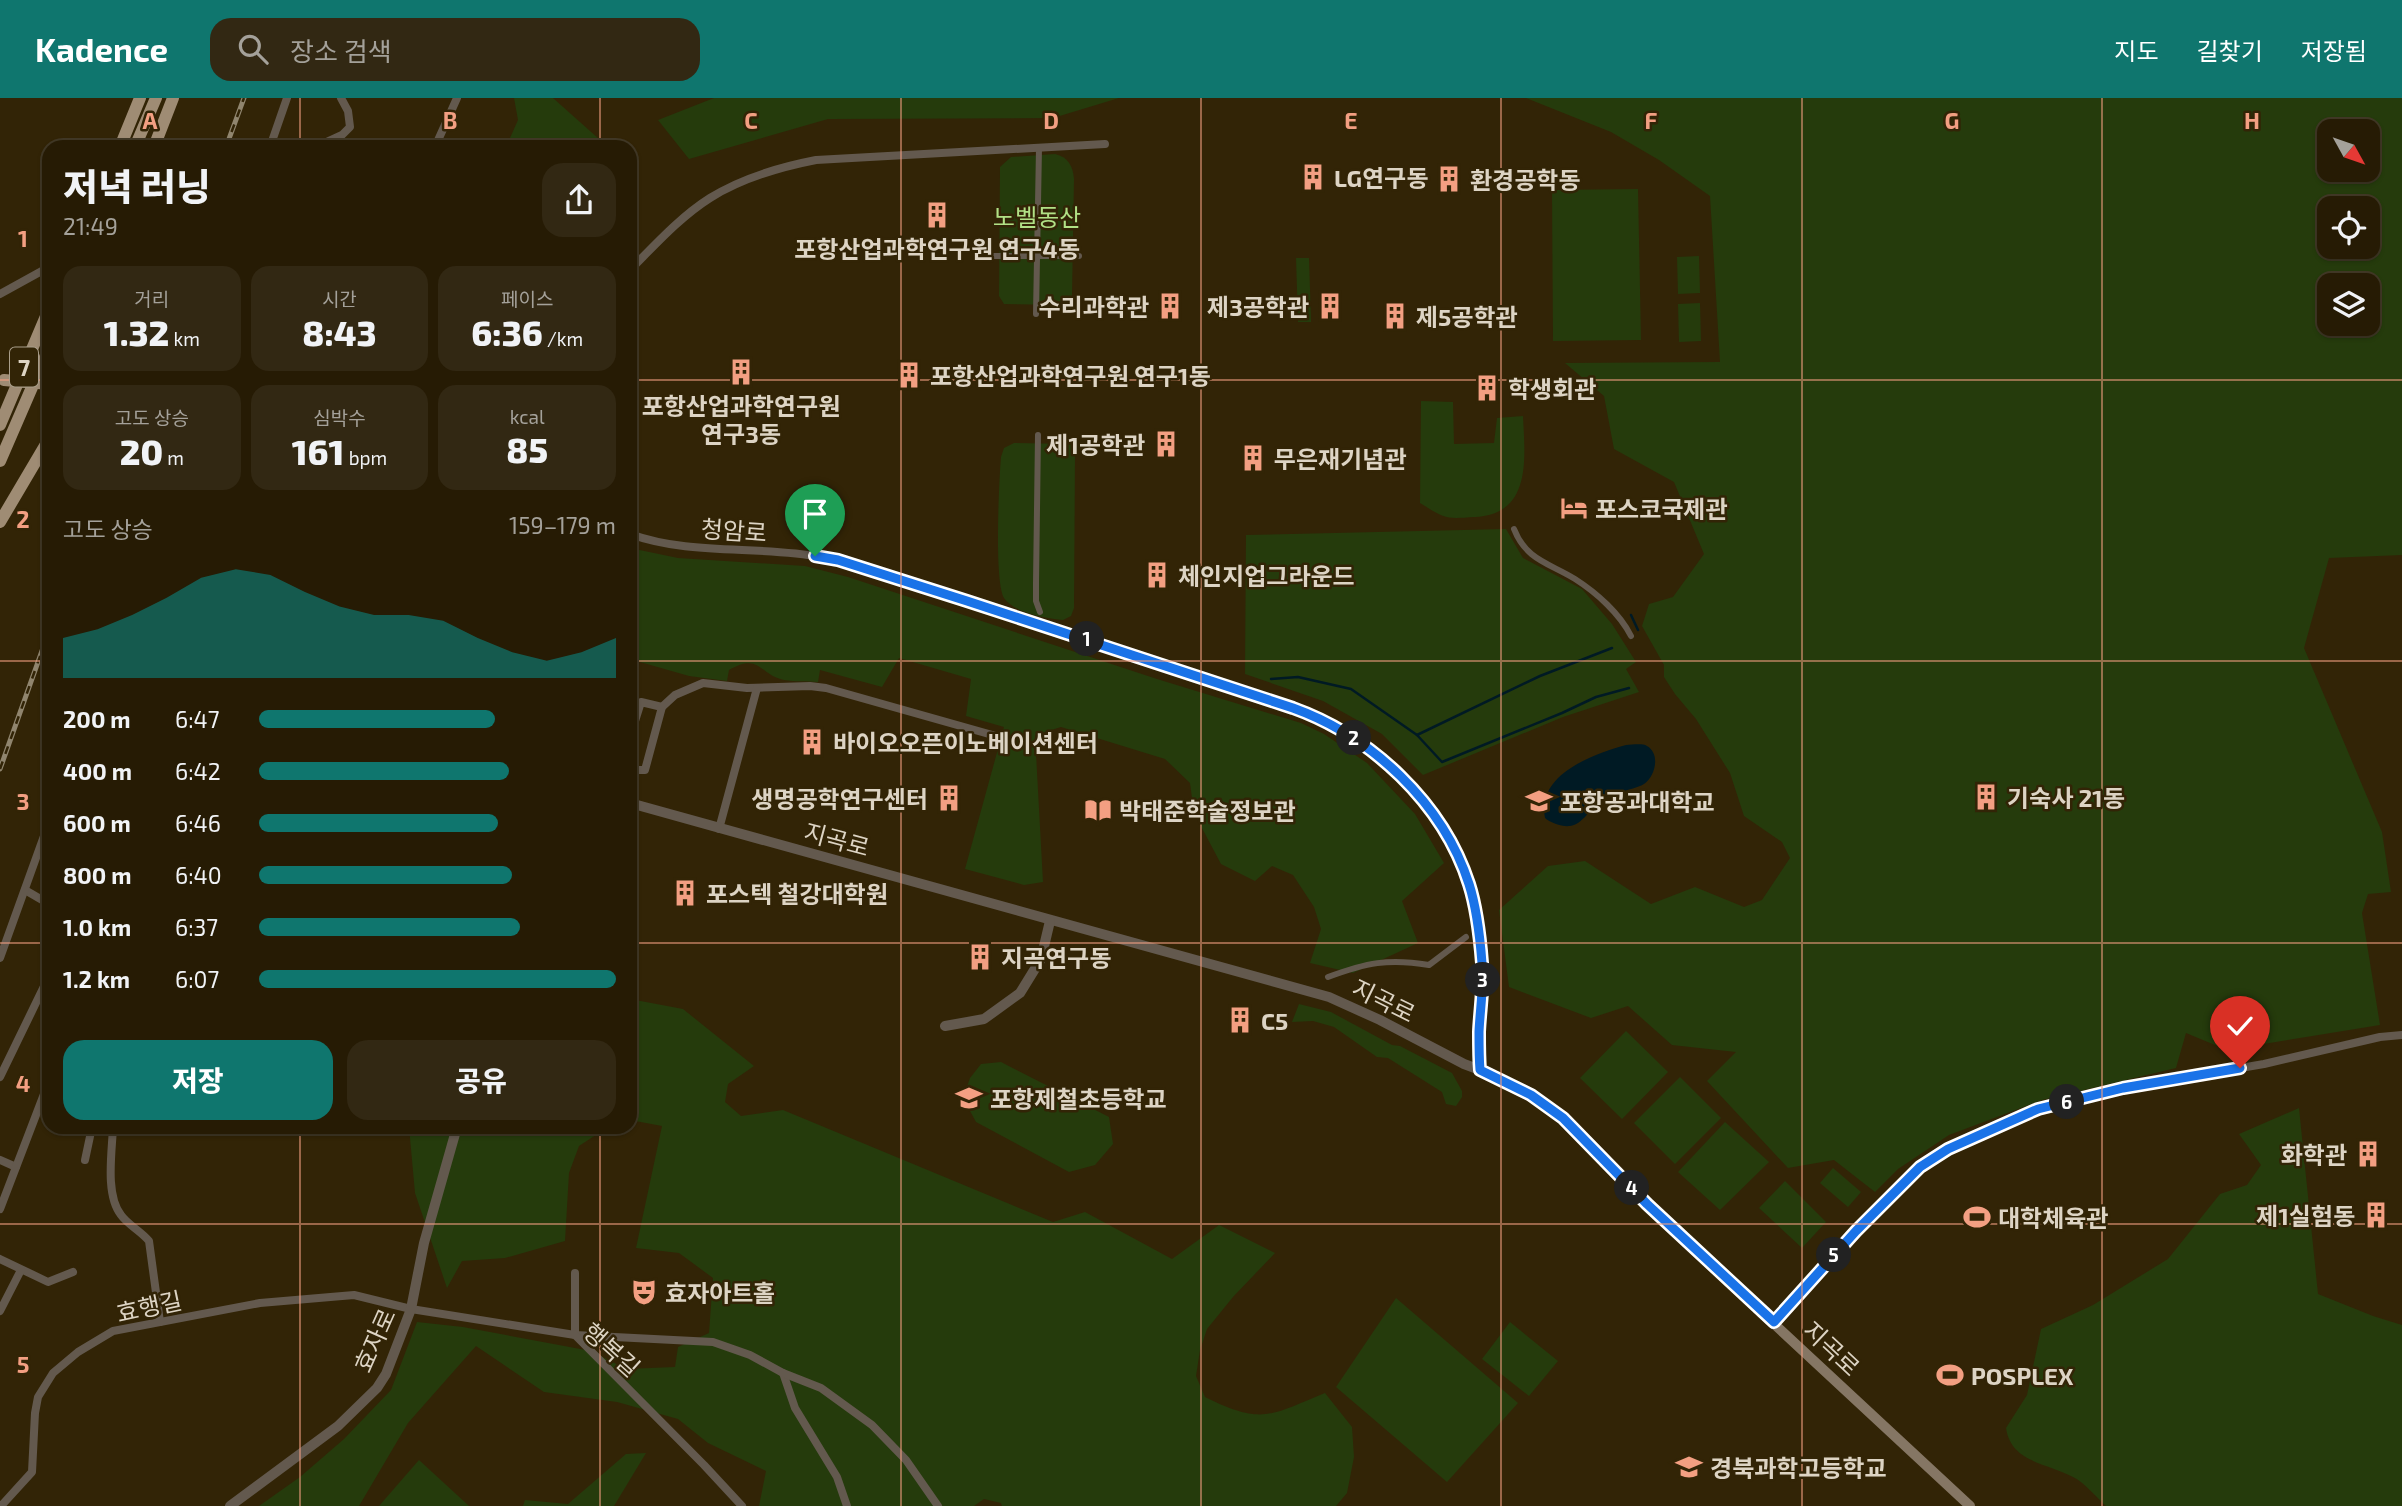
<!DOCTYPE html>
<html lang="ko">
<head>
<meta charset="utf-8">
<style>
	body { margin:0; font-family:"Exo 2","Noto Sans KR",sans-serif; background:#322813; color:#f1f3f6; height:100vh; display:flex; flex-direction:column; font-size:26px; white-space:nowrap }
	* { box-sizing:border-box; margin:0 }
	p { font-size:23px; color:#a4a19a }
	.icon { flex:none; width:38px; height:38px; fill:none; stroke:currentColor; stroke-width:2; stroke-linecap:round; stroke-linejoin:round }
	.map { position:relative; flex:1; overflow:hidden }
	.sheet { position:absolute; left:42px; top:42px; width:595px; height:994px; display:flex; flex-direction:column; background:#261b04; border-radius:21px; box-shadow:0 2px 5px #0004,0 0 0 2px #423926 }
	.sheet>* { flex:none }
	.needle { width:46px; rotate:130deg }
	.controls { position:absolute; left:2317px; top:21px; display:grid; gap:14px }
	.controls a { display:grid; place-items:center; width:63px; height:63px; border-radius:14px; background:#261b04; box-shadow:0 2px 5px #0004,0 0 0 2px #423926; font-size:35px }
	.pin { position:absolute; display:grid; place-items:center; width:60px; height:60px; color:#fff; margin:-72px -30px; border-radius:50% 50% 50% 0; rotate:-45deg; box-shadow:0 0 7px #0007 }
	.pin .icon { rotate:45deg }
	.km { position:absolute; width:35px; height:35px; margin:-18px; border-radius:50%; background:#222; color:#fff; font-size:19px; line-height:35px; text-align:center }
	.round { display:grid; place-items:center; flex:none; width:74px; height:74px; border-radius:21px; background:#322813 }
	.headline { display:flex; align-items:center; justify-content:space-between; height:119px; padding:0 21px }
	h1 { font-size:38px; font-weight:800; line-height:52px }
	.figures { display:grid; grid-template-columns:repeat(3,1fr); gap:10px; height:119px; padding:7px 21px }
	.figures div { display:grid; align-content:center; border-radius:18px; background:#322813; text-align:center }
	.figures b { font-size:35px; font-weight:800 }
	.figures small { font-size:19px; font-weight:400 }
	.figures p { font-size:19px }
	.chart { height:196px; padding:14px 21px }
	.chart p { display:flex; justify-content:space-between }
	.chart svg { width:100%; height:126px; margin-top:7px; fill:#0f766e; opacity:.7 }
	.action { display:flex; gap:14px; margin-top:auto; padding:14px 21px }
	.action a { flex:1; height:80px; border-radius:21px; background:#0f766e; color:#fff; font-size:28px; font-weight:800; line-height:80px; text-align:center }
	.action a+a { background:#322813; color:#f1f3f6 }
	ul { padding:0 21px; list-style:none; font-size:23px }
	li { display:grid; grid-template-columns:112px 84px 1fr; align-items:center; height:52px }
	li i { height:18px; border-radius:9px; background:#0f766e }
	header { display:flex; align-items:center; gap:42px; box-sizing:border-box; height:98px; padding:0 35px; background:#0f766e; color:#fff }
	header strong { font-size:33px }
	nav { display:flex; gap:38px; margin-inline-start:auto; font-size:24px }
	.search { width:490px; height:63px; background:#322813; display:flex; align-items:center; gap:18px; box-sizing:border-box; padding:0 24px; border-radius:21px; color:#a4a19a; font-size:26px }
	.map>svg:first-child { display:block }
</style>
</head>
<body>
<header>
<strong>Kadence</strong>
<div class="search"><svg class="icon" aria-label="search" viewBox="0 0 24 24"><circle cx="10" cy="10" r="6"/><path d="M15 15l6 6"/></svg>장소 검색</div>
<nav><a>지도</a><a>길찾기</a><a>저장됨</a></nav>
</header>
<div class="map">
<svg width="2402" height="1408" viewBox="0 0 2402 1408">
	<rect width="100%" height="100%" fill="#322406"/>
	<g fill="#253b0c" fill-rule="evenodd">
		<polygon points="514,0 553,0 608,49 506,49 518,22"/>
		<polygon points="714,0 1119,0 1053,20 828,21 689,61 658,22"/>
		<path d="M1526,0h876v457l-73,3 -25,90 78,184 9,60 -23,2 -6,19 18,112 -153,25 -41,-17 -10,35 -134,32 -93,35 -51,34 -23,23 -41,-32 -46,8 -81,-87 29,-29 -64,-7 -44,-39 -37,12 -82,-31 -10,-77 49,-44 37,-5 66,43 44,-17 49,20 18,-7 28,-42 -8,-16 -38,-26 -14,-43 -34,-54 -21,-25 -11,-17v-12l-22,-39 7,-22 24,-7 31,-43 -30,-72 -60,-33 -10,-53 -39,-33 155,-1 -10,-166 -51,-36 -48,-28zM2329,33h39v39h-39zM2329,110h39v39h-39zM2329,187h39v39h-39z"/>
		<path d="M1055,56c13,3 18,12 19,25l-2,117 -8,9 -60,-1 -5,-8 1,-129 11,-10z"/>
		<polygon points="1638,91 1641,242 1553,243 1552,92"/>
		<polygon points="1699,158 1700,195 1678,196 1677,159"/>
		<polygon points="1296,160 1309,160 1311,224 1298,224"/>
		<polygon points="1700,205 1701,243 1679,244 1678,206"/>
		<path d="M1421,303l32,1 1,42 40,-1 3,-25 26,-2c2,43 9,98 -48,101 -31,2 -29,2 -55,-14z"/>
		<path d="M1014,345l53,1 4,1 4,7 -1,156 -3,8 -8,4c-16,-1 -49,-7 -59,-22 -10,-16 -5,-118 -3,-141l3,-9z"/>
		<polygon points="1506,431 1523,460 1582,491 1612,526 1636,564 1626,571 1639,594 1563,619 1423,677 1382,636 1323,603 1245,576 1246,437"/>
		<path d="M630,450l48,10 127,8 43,11 309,102 144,44 23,11 43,29 48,51 29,49 -42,38 16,42 -65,30 -43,-10 11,-34 -7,-22 -21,-32 -21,-9 -17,15 -34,-17 -27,-51 -4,-30 -25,-24 -104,-32 -26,8 8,147 -19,3 -59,-16 39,-142 -38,-11 5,-37 -72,-21 -17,29 -62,-17 -2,12c-11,-1 -23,0 -34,-2 -25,-5 -24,-28 -55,-10l-2,11 -38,-5 -56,-16 -3,3z"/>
		<path d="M630,901l53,10 71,57 -26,18 -3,18 16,14 42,-6 270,112 32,-10 87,47 47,-34 56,28 -42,44 -26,32 -7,21 -4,26 9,21c57,28 64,19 120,-4l27,34 2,30 -7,36 -11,13h-334l-1,-3 -17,-4 -10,7h-215l7,-35 -58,-28 -30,-24 -61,-17 -73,-10 -68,-46 -68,77 -49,83h-100l41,-29 44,-38 47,-49 26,-68 46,5 128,24 35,18 49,-2 3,-20 31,-14 4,-55 -34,-25 -43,-5 26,-122 -32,-6z"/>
		<polygon points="1299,906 1331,914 1392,947 1400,948 1452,975 1462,993 1462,999 1456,1008 1446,1006 1442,994 1388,960 1377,959 1334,929 1313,923 1292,924"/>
		<polygon points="1626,933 1668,974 1622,1021 1580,980"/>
		<polygon points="1001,964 1109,1019 1113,1046 1095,1067 1069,1074 976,1024 963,1000 970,980 981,966"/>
		<polygon points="1680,979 1721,1020 1675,1066 1634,1025"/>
		<path d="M2299,1010l19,186 55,22 29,9v181h-296c-10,-9 -21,-23 -33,-29 -25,-14 -62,-14 -67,-49l21,-33 14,-66 52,-24 75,-46 52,-65 27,-9 14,-20 -22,-31z"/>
		<polygon points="1725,1024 1769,1064 1720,1112 1678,1074"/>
		<polygon points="409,1029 608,1029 579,1048 569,1075 565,1143 505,1160 462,1163 447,1190 415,1095"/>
		<polygon points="1833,1070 1861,1094 1848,1109 1820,1085"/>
		<polygon points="1785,1083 1826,1124 1802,1150 1759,1110"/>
		<polygon points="1396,1200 1518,1305 1447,1384 1336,1289"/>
		<polygon points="1510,1224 1558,1263 1529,1298 1482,1261"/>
		<polygon points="646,1355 614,1408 523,1408 525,1402 568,1406 626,1356"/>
		<polygon points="419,1362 469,1408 379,1408"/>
	</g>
	<path fill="#001a24" d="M1626,647c6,0 16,-2 21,1 14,8 8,31 -3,38 -14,8 -31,6 -45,18 -9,7 -16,22 -29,24 -8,1 -19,-3 -25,-8 -9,-44 49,-64 81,-73z"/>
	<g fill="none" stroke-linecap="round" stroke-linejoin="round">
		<g stroke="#001a24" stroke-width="2.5">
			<polyline points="1631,517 1638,532"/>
			<polyline points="1271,581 1298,579 1351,591 1417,637 1442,664 1562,615 1596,599 1629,590"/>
			<polyline points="1417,637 1540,578 1612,550"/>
		</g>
		<g stroke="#63594e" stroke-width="6">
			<polyline points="992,158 1079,158"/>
			<polyline points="1036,216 1039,50"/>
			<polyline points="1038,337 1036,485 1036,503 1040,514"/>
			<path d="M1514,431c12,31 35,34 61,50 22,14 45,35 56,57"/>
			<path d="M1328,879c38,-14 60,-19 101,-12l37,-28"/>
		</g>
		<g stroke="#63594e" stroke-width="8">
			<polyline points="270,49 287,0"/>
			<polyline points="316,49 342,37 350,29 348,13 341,0"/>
			<polyline points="435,49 457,0"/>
			<path d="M630,172c25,-25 50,-53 80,-72 32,-20 70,-31 106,-38l289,-16"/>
			<polyline points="0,196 49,169"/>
			<path d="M630,436c61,22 128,11 191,23 41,8 81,24 120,37 73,22 145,45 217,69 32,11 65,22 97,32 29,10 59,18 85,34 55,34 99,84 124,144 27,63 14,131 16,197"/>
			<polyline points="630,639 641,604 662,609"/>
			<polyline points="630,672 645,672 662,609 675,597 703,585 747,590 810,588 826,590 996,638"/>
			<polyline points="719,731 757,590"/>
			<polyline points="25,792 49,806"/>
			<polyline points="0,860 49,724"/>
			<polyline points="0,979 49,878"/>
			<path d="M113,1029c-1,25 -8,68 8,88 7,10 20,16 28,26l11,81"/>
			<polyline points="0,1062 16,1069"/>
			<polyline points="85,1062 92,1029"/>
			<polyline points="0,1111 49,983"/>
			<polyline points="0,1161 48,1184 73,1174"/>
			<polyline points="575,1175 575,1237 713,1244 750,1257 783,1275 795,1310 837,1379 847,1408"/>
			<polyline points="0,1213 21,1172"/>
			<polyline points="1774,1224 1855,1133 1920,1069 1948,1051 2006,1024 2038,1011 2123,990 2264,966 2380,939 2402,937"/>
			<polyline points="783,1275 821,1290 872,1327 906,1362 938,1408"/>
			<polyline points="1,1408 32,1374 35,1315 38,1299 53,1275 78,1254 113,1233 260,1205 354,1197 411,1211 575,1237 704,1367 742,1408"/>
		</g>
		<g stroke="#63594e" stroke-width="10">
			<polyline points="630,705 1329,899 1380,922 1464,966 1480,972"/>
			<polyline points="945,928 984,921 1020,895 1041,861 1050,823"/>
			<polyline points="230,1408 338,1328 377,1290 386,1276 411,1211 424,1145 457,1029"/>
		</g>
		<polyline stroke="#857664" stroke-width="10" points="1480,972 1531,997 1563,1020 1647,1106 1715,1171 1970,1408"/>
		<g stroke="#9f8c74" stroke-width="12">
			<polyline points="120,49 140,0"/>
			<polyline points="135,49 156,0"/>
			<polyline points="154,49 173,0"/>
			<polyline points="0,327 49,211"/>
			<polyline points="0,363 49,250"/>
			<polyline points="0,424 49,341"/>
		</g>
		<g stroke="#90856e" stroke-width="5">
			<g id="rail">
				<polyline points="226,49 244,0"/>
				<polyline points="0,671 49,533"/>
			</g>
		</g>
		<use href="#rail" stroke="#322406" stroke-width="2.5" stroke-dasharray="8" stroke-linecap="butt"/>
		<polyline stroke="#9f8c74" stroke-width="12" points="4,282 49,286"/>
	</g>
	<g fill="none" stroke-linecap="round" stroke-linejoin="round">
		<g stroke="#fff" stroke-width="14">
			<path id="route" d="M815,458l23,4 129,41 326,107c78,28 150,95 176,176 8,25 11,53 13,79 2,24 -2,46 -3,69 0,13 0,26 1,38l51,25 32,23 84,86 127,118 82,-91 64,-64 28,-18 90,-40 85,-21 117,-20"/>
		</g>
		<use href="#route" stroke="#1a73e8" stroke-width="9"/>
	</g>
	<path fill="none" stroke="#f39f82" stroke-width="2" stroke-opacity="0.55" d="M300,0v49M600,0v49M901,0v1408M1201,0v1408M1501,0v1408M1802,0v1408M2102,0v1408M0,282h49M630,282h1772M0,563h49M630,563h1772M0,845h49M630,845h1772M300,1029v379M600,1029v379M0,1126h2402"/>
	<defs>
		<g id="building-bare" transform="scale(2.1)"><path d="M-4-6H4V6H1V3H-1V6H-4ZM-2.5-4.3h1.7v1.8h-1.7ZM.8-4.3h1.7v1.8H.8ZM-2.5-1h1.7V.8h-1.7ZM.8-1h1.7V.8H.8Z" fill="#f39f82" stroke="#322406" stroke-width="2.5" paint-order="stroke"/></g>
		<g id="hotel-bare" transform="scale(2.1)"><path d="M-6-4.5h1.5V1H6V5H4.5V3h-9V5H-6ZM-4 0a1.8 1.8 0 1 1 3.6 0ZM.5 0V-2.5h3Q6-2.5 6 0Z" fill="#f39f82" stroke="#322406" stroke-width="2.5" paint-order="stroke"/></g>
		<g id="university-bare" transform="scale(2.1)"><path d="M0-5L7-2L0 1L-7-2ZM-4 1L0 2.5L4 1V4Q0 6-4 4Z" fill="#f39f82" stroke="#322406" stroke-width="2.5" paint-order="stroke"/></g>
		<g id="library-bare" transform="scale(2.1)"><path d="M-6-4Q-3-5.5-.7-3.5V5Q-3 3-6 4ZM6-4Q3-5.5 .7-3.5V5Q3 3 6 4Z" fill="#f39f82" stroke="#322406" stroke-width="2.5" paint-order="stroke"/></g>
		<g id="school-bare" transform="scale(2.1)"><path d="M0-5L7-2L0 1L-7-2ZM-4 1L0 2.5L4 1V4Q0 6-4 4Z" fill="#f39f82" stroke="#322406" stroke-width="2.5" paint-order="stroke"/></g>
		<g id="stadium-bare" transform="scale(2.1)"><path d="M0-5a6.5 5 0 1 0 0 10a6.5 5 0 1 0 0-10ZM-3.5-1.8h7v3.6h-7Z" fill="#f39f82" stroke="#322406" stroke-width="2.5" paint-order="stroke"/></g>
		<g id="theatre-bare" transform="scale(2.1)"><path d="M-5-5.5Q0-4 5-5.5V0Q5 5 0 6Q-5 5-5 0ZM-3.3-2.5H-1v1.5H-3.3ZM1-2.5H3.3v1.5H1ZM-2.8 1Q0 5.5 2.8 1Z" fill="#f39f82" stroke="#322406" stroke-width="2.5" paint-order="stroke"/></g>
	</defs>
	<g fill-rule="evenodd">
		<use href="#building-bare" x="1313" y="79"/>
		<use href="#building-bare" x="1449" y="81"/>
		<use href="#building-bare" x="937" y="117"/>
		<use href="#building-bare" x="1170" y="208"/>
		<use href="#building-bare" x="1330" y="208"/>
		<use href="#building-bare" x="1395" y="218"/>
		<use href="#building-bare" x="741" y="274"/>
		<use href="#building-bare" x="909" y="277"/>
		<use href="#building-bare" x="1487" y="290"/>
		<use href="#building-bare" x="1166" y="346"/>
		<use href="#building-bare" x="1253" y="360"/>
		<use href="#hotel-bare" x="1574" y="410"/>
		<use href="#building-bare" x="1157" y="477"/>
		<use href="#building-bare" x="812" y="644"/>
		<use href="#building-bare" x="1986" y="699"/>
		<use href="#building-bare" x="949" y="700"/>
		<use href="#university-bare" x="1539" y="703"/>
		<use href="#library-bare" x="1098" y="712"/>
		<use href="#building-bare" x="685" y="795"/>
		<use href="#building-bare" x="980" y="859"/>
		<use href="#building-bare" x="1240" y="922"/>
		<use href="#school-bare" x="969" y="1000"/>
		<use href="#building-bare" x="2368" y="1056"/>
		<use href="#building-bare" x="2376" y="1117"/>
		<use href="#stadium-bare" x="1977" y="1119"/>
		<use href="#theatre-bare" x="644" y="1194"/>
		<use href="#stadium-bare" x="1950" y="1277"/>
		<use href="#school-bare" x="1689" y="1369"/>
	</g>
	<g text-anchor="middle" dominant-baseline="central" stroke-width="5" stroke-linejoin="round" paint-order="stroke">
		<rect fill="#322406" stroke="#aa9f8b" stroke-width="2" x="10" y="249.5" width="28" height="39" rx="5"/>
		<g font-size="23" font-weight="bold" fill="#ddd4c4">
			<text x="24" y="269">7</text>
		</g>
		<g font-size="24" font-weight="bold" fill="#ddd4c4" stroke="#322406" text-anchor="start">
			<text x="1334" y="79">LG연구동</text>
			<text x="1470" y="81">환경공학동</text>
			<text x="937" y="150" text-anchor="middle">포항산업과학연구원 연구4동</text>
			<text x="1149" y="208" text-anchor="end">수리과학관</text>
			<text x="1309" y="208" text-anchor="end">제3공학관</text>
			<text x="1416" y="218">제5공학관</text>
			<text x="930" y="277">포항산업과학연구원 연구1동</text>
			<text x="1508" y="290">학생회관</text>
			<text x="741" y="307" text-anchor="middle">포항산업과학연구원<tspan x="741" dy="28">연구3동</tspan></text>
			<text x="1145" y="346" text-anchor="end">제1공학관</text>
			<text x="1274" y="360">무은재기념관</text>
			<text x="1595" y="410">포스코국제관</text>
			<text x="1178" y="477">체인지업그라운드</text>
			<text x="833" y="644">바이오오픈이노베이션센터</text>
			<text x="2007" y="699">기숙사 21동</text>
			<text x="928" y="700" text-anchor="end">생명공학연구센터</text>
			<text x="1560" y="703">포항공과대학교</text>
			<text x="1119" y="712">박태준학술정보관</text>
			<text x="706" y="795">포스텍 철강대학원</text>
			<text x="1001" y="859">지곡연구동</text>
			<text x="1261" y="922">C5</text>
			<text x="990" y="1000">포항제철초등학교</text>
			<text x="2347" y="1056" text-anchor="end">화학관</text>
			<text x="2355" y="1117" text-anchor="end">제1실험동</text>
			<text x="1998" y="1119">대학체육관</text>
			<text x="665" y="1194">효자아트홀</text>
			<text x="1971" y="1277">POSPLEX</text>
			<text x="1710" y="1369">경북과학고등학교</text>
		</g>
		<g font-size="24" fill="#b1e186" stroke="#322406">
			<text x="1037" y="118">노벨동산</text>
		</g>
		<g font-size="24" fill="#ddd4c4" stroke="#322406">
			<text transform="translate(734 432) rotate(4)">청암로</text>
			<text transform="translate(837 741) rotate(15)">지곡로</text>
			<text transform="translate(1384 902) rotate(26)">지곡로</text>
			<text transform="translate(149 1208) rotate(-12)">효행길</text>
			<text transform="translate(374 1242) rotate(-66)">효자로</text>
			<text transform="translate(1832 1250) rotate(43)">지곡로</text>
			<text transform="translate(612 1251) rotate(42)">행복길</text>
		</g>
	</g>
	<g font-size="23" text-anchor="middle" font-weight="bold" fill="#f39f82" stroke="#322406" stroke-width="5" stroke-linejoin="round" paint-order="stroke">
		<text x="150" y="31">A</text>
		<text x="450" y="31">B</text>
		<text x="751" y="31">C</text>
		<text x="1051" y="31">D</text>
		<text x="1351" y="31">E</text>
		<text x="1651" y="31">F</text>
		<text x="1952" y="31">G</text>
		<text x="2252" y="31">H</text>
		<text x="23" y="149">1</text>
		<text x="23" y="430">2</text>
		<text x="23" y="712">3</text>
		<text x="23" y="994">4</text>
		<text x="23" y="1275">5</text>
	</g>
</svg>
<div class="controls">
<a><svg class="needle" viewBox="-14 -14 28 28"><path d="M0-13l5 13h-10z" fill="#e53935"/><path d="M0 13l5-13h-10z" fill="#a4a19a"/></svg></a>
<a><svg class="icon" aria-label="locate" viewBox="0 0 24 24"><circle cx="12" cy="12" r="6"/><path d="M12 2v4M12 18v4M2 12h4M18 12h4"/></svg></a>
<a><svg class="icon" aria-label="layers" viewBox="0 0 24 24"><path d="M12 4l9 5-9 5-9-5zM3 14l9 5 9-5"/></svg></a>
</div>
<div class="pin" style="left:815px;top:458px;background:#1e9e55"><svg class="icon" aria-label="arrive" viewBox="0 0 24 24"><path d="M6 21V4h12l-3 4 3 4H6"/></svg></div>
<div class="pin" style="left:2240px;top:970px;background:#d93025"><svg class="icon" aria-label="check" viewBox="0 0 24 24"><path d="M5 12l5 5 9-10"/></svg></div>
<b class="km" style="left:1087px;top:541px">1</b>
<b class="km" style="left:1354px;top:640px">2</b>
<b class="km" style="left:1483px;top:882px">3</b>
<b class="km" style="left:1632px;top:1090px">4</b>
<b class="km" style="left:1834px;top:1157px">5</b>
<b class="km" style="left:2067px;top:1004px">6</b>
<section class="sheet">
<div class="headline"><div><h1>저녁 러닝</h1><p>21:49</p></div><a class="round"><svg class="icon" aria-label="share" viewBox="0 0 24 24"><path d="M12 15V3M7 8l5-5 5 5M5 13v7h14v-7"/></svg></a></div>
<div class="figures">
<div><p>거리</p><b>1.32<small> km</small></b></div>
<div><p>시간</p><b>8:43</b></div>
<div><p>페이스</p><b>6:36<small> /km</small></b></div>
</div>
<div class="figures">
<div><p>고도 상승</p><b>20<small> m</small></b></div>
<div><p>심박수</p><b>161<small> bpm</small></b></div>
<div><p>kcal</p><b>85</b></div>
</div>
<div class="chart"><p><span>고도 상승</span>159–179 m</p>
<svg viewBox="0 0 160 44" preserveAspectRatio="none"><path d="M0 44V30L10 27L20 22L30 16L40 9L50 6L60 8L70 14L80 19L90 22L100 22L110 24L120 30L130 35L140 38L150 35L160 30V44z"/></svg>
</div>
<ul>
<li><b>200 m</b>6:47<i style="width:66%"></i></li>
<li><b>400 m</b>6:42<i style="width:70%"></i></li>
<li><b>600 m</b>6:46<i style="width:67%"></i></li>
<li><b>800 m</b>6:40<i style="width:71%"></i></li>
<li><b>1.0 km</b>6:37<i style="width:73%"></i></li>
<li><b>1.2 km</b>6:07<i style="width:100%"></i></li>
</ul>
<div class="action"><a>저장</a><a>공유</a></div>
</section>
</div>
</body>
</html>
